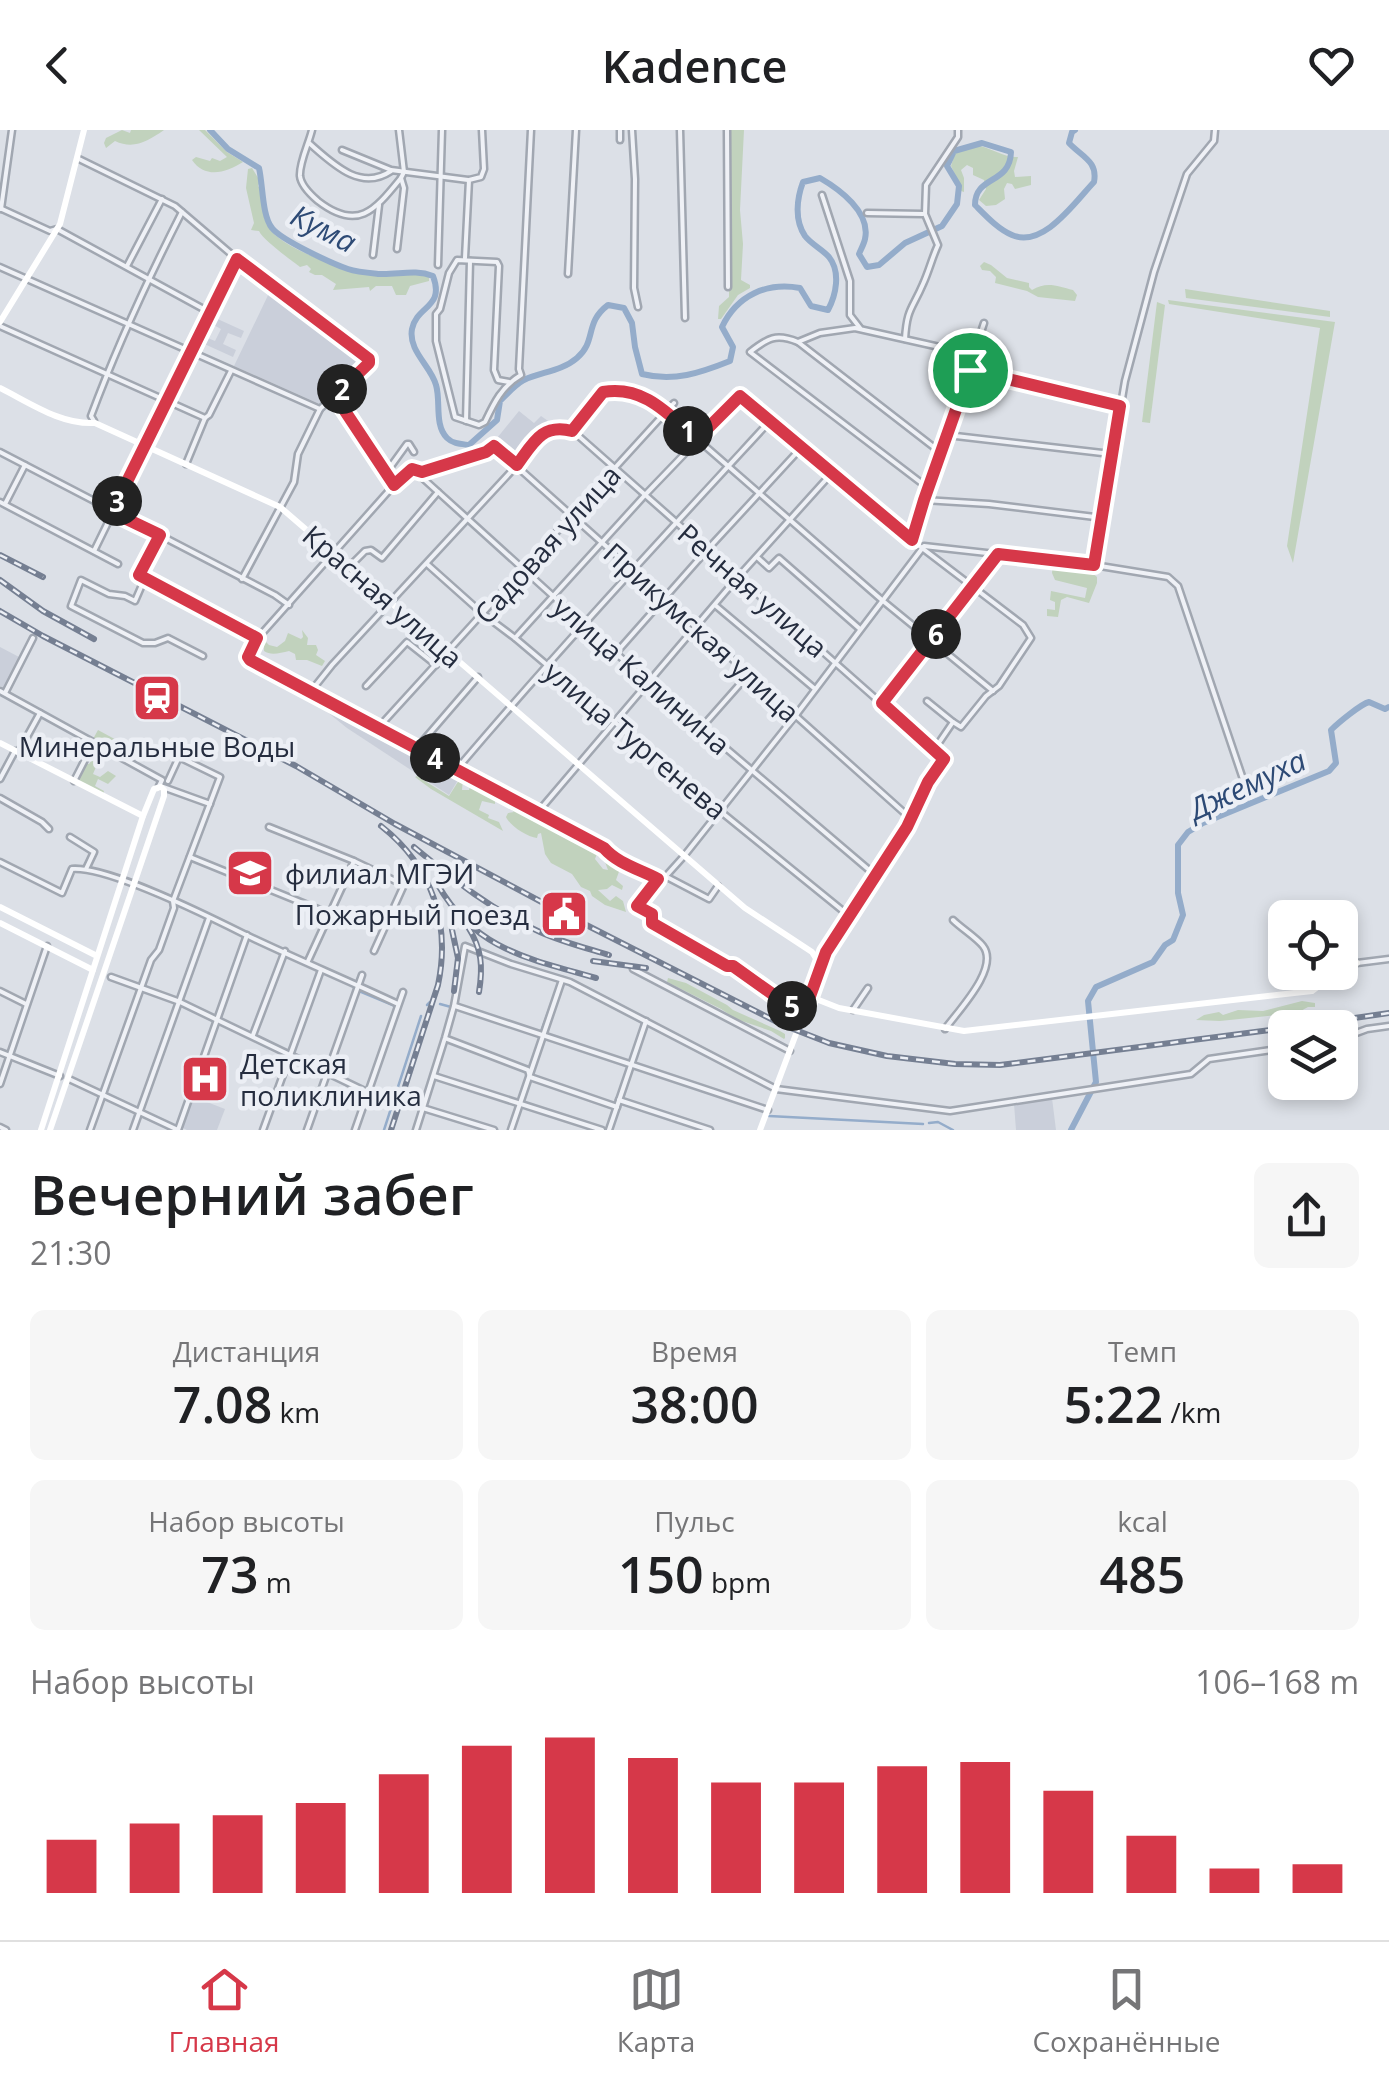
<!DOCTYPE html>
<html lang="ru">
<head>
<meta charset="utf-8">
<style>
	body { margin:0; font-family:"Open Sans",sans-serif; background:#f6f6f6; color:#202124; height:100vh; display:flex; flex-direction:column; font-size:38px; white-space:nowrap }
	* { box-sizing:border-box; margin:0 }
	p { font-size:32px; color:#757577 }
	.icon { flex:none; width:55px; height:55px; fill:none; stroke:currentColor; stroke-width:2; stroke-linecap:round; stroke-linejoin:round }
	.map { position:relative; height:1000px; overflow:hidden }
	.panel { display:flex; flex-direction:column; background:#fff; flex:1 }
	.panel>* { flex:none }
	.buttons { position:absolute; left:1268px; top:770px; display:grid; gap:20px }
	.buttons a { display:grid; place-items:center; width:90px; height:90px; border-radius:15px; background:#fff; box-shadow:0 5px 15px #0003; font-size:50px }
	.pin { position:absolute; display:grid; place-items:center; width:85px; height:85px; color:#fff; margin:-42px; border:5px solid #fff; border-radius:50%; box-shadow:0 2px 10px #0007 }
	.km { position:absolute; width:50px; height:50px; margin:-25px; border-radius:50%; background:#222; color:#fff; font-size:28px; line-height:50px; text-align:center }
	.round { display:grid; place-items:center; flex:none; width:105px; height:105px; border-radius:15px; background:#f6f6f6 }
	.headline { display:flex; align-items:center; justify-content:space-between; height:170px; padding:0 30px }
	h1 { font-size:55px; font-weight:600; line-height:75px }
	.metrics { display:grid; grid-template-columns:repeat(3,1fr); gap:15px; height:170px; padding:10px 30px }
	.metrics div { display:grid; align-content:center; border-radius:15px; background:#f6f6f6; text-align:center }
	.metrics b { font-size:50px; font-weight:600 }
	.metrics small { font-size:28px; font-weight:400 }
	.metrics p { font-size:28px }
	.chart { height:280px; padding:20px 30px }
	.chart p { display:flex; justify-content:space-between }
	.chart svg { width:100%; height:180px; margin-top:10px; stroke:#d63849; stroke-width:6 }
	header { display:flex; justify-content:space-between; align-items:center; height:130px; padding:0 30px; background:#fff; font-size:45px; font-weight:600 }
	.tab-bar { display:flex; justify-content:space-around; align-items:center; height:140px; border-top:2px solid #e0e0e0; background:#fff; font-size:28px; color:#757577 }
	.tab-bar a { display:grid; justify-items:center; gap:5px }
	.tab-bar .selected { color:#d63849 }
	.map>svg:first-child { display:block }
</style>
</head>
<body>
<header><svg class="icon" aria-label="back" viewBox="0 0 24 24"><path d="M15 5l-7 7 7 7"/></svg>Kadence<svg class="icon" aria-label="heart" viewBox="0 0 24 24"><path d="M12 20l-8-8c-3-5 5-10 8-4 3-6 11-1 8 4z"/></svg></header>
<div class="map">
<svg width="1389" height="1000" viewBox="0 0 1389 1000">
	<rect width="100%" height="100%" fill="#dce0e7"/>
	<g fill="#cacfda">
		<polygon points="271,159 367,230 331,263 322,275 234,236"/>
		<polygon points="211,186 244,201 241,208 228,203 223,214 236,220 233,227 200,212 203,206 215,211 221,199 208,192"/>
		<polygon points="519,281 534,293 541,286 551,293 519,327 512,322 508,325 493,313"/>
		<polygon points="0,517 21,528 5,558 0,556"/>
		<polygon points="327,573 461,645 449,665 347,598 326,581"/>
		<polygon points="194,967 225,979 217,1000 187,1000 181,997"/>
		<polygon points="1052,968 1056,1000 1016,1000 1014,974"/>
	</g>
	<g fill="#c1d2bd">
		<path d="M122,0l8,3 1,-3h33c-16,11 -30,20 -49,11l-9,7 -2,-5 2,-5z"/>
		<path d="M199,0h6l22,22 16,10c-17,11 -38,17 -51,-2l4,-3 14,4 2,-3 8,3 7,-4z"/>
		<polygon points="730,0 744,0 740,80 743,114 741,150 750,155 750,158 738,165 721,189 718,189 719,176 729,167"/>
		<path d="M980,16c13,3 25,12 38,11l-4,14 1,6 16,-1v9l-16,4 -3,-5 -5,-1 -3,6 1,10 -9,6 -10,1 -7,-6 7,-11 -2,-9 -11,-5v-7l-6,-3 -6,5 3,8v14l-3,-1 -2,-8 -8,-17 4,-13z"/>
		<path d="M252,38l8,13 -2,5 3,3c2,13 0,28 8,39 14,22 87,47 114,48 15,0 31,-6 46,0v5l-19,5 -4,9h-10l-4,-9h-16l-6,5 -1,-4 -36,3 3,-6 -14,-9h-7l-6,-3 2,-3 -4,-4 -7,2c-9,-7 -37,-27 -41,-36l-8,-1 3,-7 -8,-35 2,-19z"/>
		<path d="M984,132l7,3 16,13 22,5v4l3,3c14,-9 26,-4 41,0l4,5 -2,6 -37,-4 -11,-6 -32,-8 1,-6 -6,-6 -8,-1 -2,-4z"/>
		<polygon points="1185,159 1330,181 1330,187 1186,168"/>
		<polygon points="1168,170 1335,192 1293,433 1287,416 1320,198 1169,174"/>
		<polygon points="1157,172 1165,175 1150,293 1142,292"/>
		<polygon points="1053,434 1087,439 1097,447 1097,453 1089,473 1067,467 1061,470 1058,487 1047,486 1047,479 1055,480 1055,472 1050,470 1051,461 1085,468 1087,458 1055,450 1052,443"/>
		<path d="M302,500l6,8 -1,7h9l2,5 -2,5 9,6 -3,5 -15,-6h-11l-1,-6 -6,-3c-9,2 -18,5 -25,0v-4l-6,-6 4,-3 7,7 8,2 8,-6 3,-8 13,6 2,-2z"/>
		<polygon points="98,600 133,619 128,627 93,609"/>
		<polygon points="97,623 101,625 93,644 100,647 108,641 116,646 108,654 98,649 95,656 104,661 103,665 74,650 83,634 89,634"/>
		<polygon points="417,646 449,666 461,647 463,649 462,660 469,660 471,654 486,661 495,671 495,674 482,671 479,680 489,685 488,688 499,692 503,701 431,659 415,647"/>
		<path d="M507,670l33,21 59,27 -4,11 8,10 5,1 -3,-8 2,-5 14,9 -5,14 7,6 -1,4 -10,-5 -5,4 -9,1 12,11 6,-5 7,5 3,11 -21,-7 -13,-9 -2,-5 -9,-4 -9,-13 -21,-11 -6,-9 -4,-21 -3,1 -1,4c-10,-1 -27,-12 -31,-21l2,-4 6,-1 -11,-10z"/>
		<polygon points="668,848 686,853 727,875 733,880 780,901 785,904 785,908 784,909 771,901 736,889 721,879 667,852"/>
		<polygon points="1302,871 1315,873 1315,877 1308,877 1297,883 1220,891 1196,890 1204,885 1219,882 1223,885 1238,880 1263,881"/>
	</g>
	<g fill="none" stroke-linecap="round" stroke-linejoin="round">
		<g stroke="#94acca" stroke-width="2.5">
			<polyline points="359,861 395,876"/>
			<polyline points="440,874 451,877"/>
			<polyline points="427,875 430,872"/>
			<polyline points="541,902 558,855"/>
			<polyline points="769,986 923,994"/>
			<polyline points="929,993 938,992 953,1000"/>
			<polyline points="384,1000 421,886"/>
		</g>
		<g stroke="#94acca" stroke-width="6">
			<path d="M210,0l18,19 31,19c4,17 3,48 13,60 9,12 61,36 76,41 9,3 21,4 31,5 19,1 36,-5 54,2 12,32 -16,29 -21,53 -4,22 19,37 24,56 5,16 -2,40 11,53 6,6 14,6 22,7l28,-25 3,-19c7,-7 15,-16 24,-21 17,-8 38,-9 53,-22 20,-17 7,-35 31,-53l16,3 8,15 3,24 7,27c32,8 58,-1 88,-13l3,-14 -11,-20c15,-32 45,-45 78,-39l11,18 17,4c8,-15 13,-38 1,-53 -7,-8 -18,-13 -24,-21 -11,-16 -8,-38 -2,-54l17,-4c19,11 51,34 45,61 -1,5 -4,10 -6,15l8,13 12,-2 26,-22 37,-17 15,-22 2,-18 -12,-20 7,-15 28,-8 29,9c-1,33 -36,23 -36,53 11,11 23,24 37,30 31,14 63,-33 82,-53 4,-21 -12,-25 -25,-39l3,-11 3,-2"/>
			<path d="M1071,1000l25,-48 -8,-81 8,-14 57,-25 12,-17 8,-5 10,-25 -5,-22v-48l10,-13 15,-9 126,-52 7,-8 -5,-33c7,-7 30,-26 38,-28l16,7 4,-2"/>
		</g>
		<g stroke="#a1a7b1" stroke-width="9">
			<g id="street">
				<path d="M312,0c-3,13 -13,33 -12,46 1,10 11,19 18,25 40,31 57,9 83,-23l3,-6 -5,-42"/>
				<polyline points="632,0 635,49 634,158 638,177"/>
				<polyline points="680,0 685,188"/>
				<polyline points="727,0 728,157"/>
				<polyline points="620,10 620,0"/>
				<path d="M309,13c23,20 51,49 82,28"/>
				<polyline points="342,20 391,40 468,50"/>
				<polyline points="79,29 175,76 237,129 369,229 369,233 320,279 298,324 294,352 242,449"/>
				<polyline points="822,65 850,151 850,185 860,198"/>
				<polyline points="0,78 50,101 57,99 209,182"/>
				<polyline points="1,79 12,0"/>
				<polyline points="867,83 923,84"/>
				<polyline points="397,119 404,58 401,48"/>
				<polyline points="373,125 379,75"/>
				<polyline points="465,128 469,50 481,47 484,39 482,0"/>
				<polyline points="438,135 442,0"/>
				<polyline points="127,136 162,69"/>
				<polyline points="0,137 320,279"/>
				<polyline points="568,144 576,0"/>
				<polyline points="0,196 205,288"/>
				<path d="M905,209c2,-31 7,-29 18,-55 6,-13 9,-26 15,-39l-13,-31 1,-29 32,-48v-7"/>
				<polyline points="798,212 940,322"/>
				<polyline points="970,240 1120,276"/>
				<path d="M509,252l-11,-2 -4,-10 5,-104 -2,-4 -40,-2 -8,13 -9,36 -4,5v27l19,76 24,8 6,-3c9,-19 17,-36 36,-47l-2,-6 12,-239"/>
				<polyline points="335,266 393,353"/>
				<path d="M94,291l-3,-5c26,-70 57,-137 91,-204"/>
				<polyline points="466,291 470,131"/>
				<polyline points="574,302 934,620"/>
				<polyline points="947,305 1111,324"/>
				<polyline points="0,322 275,465 289,475"/>
				<polyline points="186,334 205,288 209,285 231,241"/>
				<polyline points="416,342 648,552 875,745"/>
				<polyline points="386,343 407,314 409,314 414,322"/>
				<path d="M928,358l-178,-136c18,-14 26,-19 48,-10l22,-9 35,-5 120,27"/>
				<polyline points="924,370 989,374 1103,388"/>
				<polyline points="0,372 118,434"/>
				<polyline points="5,374 25,335"/>
				<polyline points="912,410 984,193"/>
				<polyline points="94,421 237,129"/>
				<polyline points="757,427 769,438 779,428 860,499"/>
				<polyline points="427,434 483,484 515,508 720,681 848,785"/>
				<polyline points="1094,434 1125,251 1154,142 1187,44 1214,11 1215,0"/>
				<polyline points="349,437 365,421 371,420 382,428 438,362"/>
				<polyline points="137,444 256,508"/>
				<polyline points="139,445 160,405"/>
				<polyline points="145,448 135,471 125,466 109,464 81,450 71,476 143,513 155,513 168,508 203,526"/>
				<polyline points="715,475 815,559"/>
				<polyline points="515,508 645,365 740,266 922,418 1023,495 1031,508 999,556 986,566 961,597 953,592 934,620 944,629 929,652 907,697 848,785 826,822 820,835"/>
				<polyline points="616,523 707,420 801,318"/>
				<polyline points="366,556 407,512 436,535"/>
				<path d="M312,560l20,-25 187,-202c15,-22 25,-39 53,-32l31,-39c27,-4 42,5 63,20l217,189 110,90"/>
				<polyline points="0,561 162,650 159,656"/>
				<polyline points="5,563 33,508"/>
				<polyline points="927,571 953,592"/>
				<polyline points="881,573 997,425"/>
				<polyline points="702,597 748,545"/>
				<polyline points="378,598 674,273"/>
				<polyline points="416,619 478,547"/>
				<polyline points="18,623 40,583"/>
				<path d="M457,639c101,-119 207,-233 313,-348"/>
				<polyline points="0,649 15,621"/>
				<polyline points="74,651 92,616"/>
				<polyline points="163,657 210,674"/>
				<polyline points="0,668 42,692 49,699"/>
				<polyline points="538,682 738,447 831,344"/>
				<polyline points="269,697 354,731 404,755 374,821"/>
				<polyline points="70,707 94,722 86,739"/>
				<polyline points="190,727 330,784"/>
				<path d="M0,732l62,31 10,-24c36,-3 136,47 172,65 50,24 103,46 154,70"/>
				<polyline points="665,746 709,769 718,756"/>
				<path d="M658,749c-19,-9 -40,-16 -54,-31l-357,-191 10,-18 137,-154 18,-16 10,3 64,-20 8,-6 416,372"/>
				<polyline points="308,831 354,731"/>
				<polyline points="1357,833 1389,829"/>
				<polyline points="633,839 790,921"/>
				<polyline points="111,847 180,872 367,962"/>
				<polyline points="0,861 26,874"/>
				<polyline points="455,876 768,980"/>
				<polyline points="853,880 868,858"/>
				<polyline points="804,883 778,869 733,836 727,836 652,793 652,784 637,777 658,749 666,746 684,726 796,585 924,416 1094,435 1168,447 1178,456 1248,664"/>
				<path d="M945,899c13,-18 55,-61 38,-83 -6,-8 -22,-18 -30,-26"/>
				<polyline points="253,905 285,821"/>
				<polyline points="447,909 528,940 530,947 617,977"/>
				<polyline points="1340,909 1367,899 1389,896"/>
				<polyline points="0,922 60,946"/>
				<polyline points="434,946 602,1000"/>
				<polyline points="69,949 178,1000"/>
				<polyline points="0,954 47,816"/>
				<polyline points="619,970 710,1000"/>
				<polyline points="423,978 494,1000"/>
				<polyline points="0,997 6,1000"/>
				<polyline points="90,1000 151,830 159,820 174,778 173,771 220,647 179,627 168,651"/>
				<polyline points="133,1000 209,788"/>
				<polyline points="178,1000 247,805"/>
				<polyline points="263,1000 321,840"/>
				<polyline points="307,1000 362,845"/>
				<polyline points="355,1000 403,862"/>
				<polyline points="416,1000 445,908 454,876 465,816 511,834 570,852 776,959 950,981 1191,944 1209,929 1285,918"/>
				<polyline points="511,1000 562,850"/>
				<polyline points="609,1000 646,891"/>
			</g>
		</g>
		<use href="#street" stroke="#eff1f6" stroke-width="4"/>
		<g stroke="#fff" stroke-width="6">
			<polyline points="0,192 60,94 84,0"/>
			<path d="M0,258c30,15 61,37 95,35l185,84 465,401 67,44 8,13 -20,58"/>
			<polyline points="0,613 143,686"/>
			<polyline points="0,777 97,826"/>
			<polyline points="0,793 93,840"/>
			<polyline points="1340,840 1357,833"/>
			<polyline points="811,867 839,878 964,901 1312,861 1337,842"/>
			<polyline points="41,1000 143,686 154,659 161,657 164,660 164,666 50,1000"/>
			<polyline points="760,1000 796,904"/>
		</g>
		<g stroke="#757f92" stroke-width="6">
			<g id="rail">
				<polyline points="0,425 43,447"/>
				<polyline points="0,450 43,481 94,509"/>
				<polyline points="0,481 43,506 296,636 395,694 551,777 783,895 829,913 887,926 955,934 1000,935 1285,898"/>
				<path d="M381,696c51,40 70,97 57,159l-47,145"/>
				<path d="M414,717c40,33 79,64 126,85 22,10 46,16 69,23"/>
				<path d="M438,755c37,65 92,74 158,93"/>
				<path d="M468,797c14,22 15,40 11,65"/>
				<polyline points="452,800 458,828 454,861"/>
				<polyline points="593,831 646,838"/>
				<polyline points="1286,898 1389,883"/>
			</g>
		</g>
		<use href="#rail" stroke="#eceff5" stroke-width="2.5" stroke-dasharray="8" stroke-linecap="butt"/>
	</g>
	<g fill="none" stroke-linecap="round" stroke-linejoin="round">
		<g stroke="#fff" stroke-width="20">
			<path id="route" d="M237,129l132,100v4l-34,33 59,89 18,-16 10,3 64,-20 8,-6 23,19c16,-22 25,-42 55,-34l31,-39c41,-7 65,22 94,47l43,-43 172,144 12,-40 46,-130 150,36 -26,159 -96,-11 -116,149 62,56 -16,23 -21,45 -81,125 -22,61 -26,-15 -45,-32h-6l-75,-43v-9l-15,-8 21,-27c-19,-10 -40,-15 -54,-31l-354,-188 -2,-3 9,-19 -118,-63 21,-40 -48,-23z"/>
		</g>
		<use href="#route" stroke="#d63849" stroke-width="12"/>
	</g>
	<defs>
		<g id="station-square" transform="scale(2.5)"><rect x="-9" y="-9" width="18" height="18" rx="4" fill="#d63849" stroke="#eceff5"/><path d="M-3-6H3Q5-6 5-4V2Q5 4 3 4L4.5 6H3L1.5 4h-3L-3 6H-4.5L-3 4Q-5 4-5 2V-4Q-5-6-3-6ZM-3.5-4v3h7v-3ZM-3.5 1v1.5H-2V1ZM2 1v1.5H3.5V1Z" fill="#fff"/></g>
		<g id="university-square" transform="scale(2.5)"><rect x="-9" y="-9" width="18" height="18" rx="4" fill="#d63849" stroke="#eceff5"/><path d="M0-5L7-2L0 1L-7-2ZM-4 1L0 2.5L4 1V4Q0 6-4 4Z" fill="#fff"/></g>
		<g id="civic-square" transform="scale(2.5)"><rect x="-9" y="-9" width="18" height="18" rx="4" fill="#d63849" stroke="#eceff5"/><path d="M-.6-6.5H3V-4.5H.6V-3L4-1V1h2V6H-6V1h2V-1L-.6-3ZM-1.2 2.5V6h2.4V2.5Z" fill="#fff"/></g>
		<g id="hospital-square" transform="scale(2.5)"><rect x="-9" y="-9" width="18" height="18" rx="4" fill="#d63849" stroke="#eceff5"/><path d="M-5-5h3v3.5h4V-5h3V5h-3V1.5h-4V5h-3Z" fill="#fff"/></g>
	</defs>
	<g fill-rule="evenodd">
		<use href="#station-square" x="157" y="568"/>
		<use href="#university-square" x="250" y="743"/>
		<use href="#civic-square" x="564" y="784"/>
		<use href="#hospital-square" x="205" y="949"/>
	</g>
	<g text-anchor="middle" dominant-baseline="central" stroke-width="9" stroke-linejoin="round" paint-order="stroke">
		<g font-size="28" fill="#252d3f" stroke="#eceff5">
			<text transform="translate(547 414) rotate(-48)">Садовая улица</text>
			<text transform="translate(753 460) rotate(41)">Речная улица</text>
			<text transform="translate(383 466) rotate(41)">Красная улица</text>
			<text transform="translate(702 502) rotate(42)">Прикумская улица</text>
			<text transform="translate(642 545) rotate(41)">улица Калинина</text>
			<text transform="translate(636 610) rotate(40)">улица Тургенева</text>
		</g>
		<g font-size="28" fill="#252d3f" stroke="#eceff5" text-anchor="start">
			<text x="157" y="616" text-anchor="middle">Минеральные Воды</text>
			<text x="285" y="743">филиал МГЭИ</text>
			<text x="529" y="784" text-anchor="end">Пожарный поезд</text>
			<text x="240" y="933">Детская<tspan x="240" dy="32">поликлиника</tspan></text>
		</g>
		<g font-size="30" font-style="italic" fill="#2d4a75" stroke="#eceff5">
			<text transform="translate(324 98) rotate(27)">Кума</text>
			<text transform="translate(1247 654) rotate(-25)">Джемуха</text>
		</g>
	</g>
</svg>
<div class="buttons">
<a><svg class="icon" aria-label="locate" viewBox="0 0 24 24"><circle cx="12" cy="12" r="6"/><path d="M12 2v4M12 18v4M2 12h4M18 12h4"/></svg></a>
<a><svg class="icon" aria-label="layers" viewBox="0 0 24 24"><path d="M12 4l9 5-9 5-9-5zM3 14l9 5 9-5"/></svg></a>
</div>
<div class="pin" style="left:970px;top:240px;background:#1e9e55"><svg class="icon" aria-label="arrive" viewBox="0 0 24 24"><path d="M6 21V4h12l-3 4 3 4H6"/></svg></div>
<b class="km" style="left:688px;top:301px">1</b>
<b class="km" style="left:342px;top:259px">2</b>
<b class="km" style="left:117px;top:371px">3</b>
<b class="km" style="left:435px;top:628px">4</b>
<b class="km" style="left:792px;top:876px">5</b>
<b class="km" style="left:936px;top:504px">6</b>
</div>
<section class="panel">
<div class="headline"><div><h1>Вечерний забег</h1><p>21:30</p></div><a class="round"><svg class="icon" aria-label="share" viewBox="0 0 24 24"><path d="M12 15V3M7 8l5-5 5 5M5 13v7h14v-7"/></svg></a></div>
<div class="metrics">
<div><p>Дистанция</p><b>7.08<small> km</small></b></div>
<div><p>Время</p><b>38:00</b></div>
<div><p>Темп</p><b>5:22<small> /km</small></b></div>
</div>
<div class="metrics">
<div><p>Набор высоты</p><b>73<small> m</small></b></div>
<div><p>Пульс</p><b>150<small> bpm</small></b></div>
<div><p>kcal</p><b>485</b></div>
</div>
<div class="chart"><p><span>Набор высоты</span>106–168 m</p>
<svg viewBox="0 0 160 44" preserveAspectRatio="none"><path d="M5 44V31M15 44V27M25 44V25M35 44V22M45 44V15M55 44V8M65 44V6M75 44V11M85 44V17M95 44V17M105 44V13M115 44V12M125 44V19M135 44V30M145 44V38M155 44V37"/></svg>
</div>
</section>
<nav class="tab-bar">
<a class="selected"><svg class="icon" aria-label="home" viewBox="0 0 24 24"><path d="M3 11l9-7 9 7M6 9v11h12V9"/></svg>Главная</a>
<a><svg class="icon" aria-label="map" viewBox="0 0 24 24"><path d="M3 6l6-2 6 2 6-2v14l-6 2-6-2-6 2zM9 4v14M15 6v14"/></svg>Карта</a>
<a><svg class="icon" aria-label="saved" viewBox="0 0 24 24"><path d="M7 4h10v16l-5-4-5 4z"/></svg>Сохранённые</a>
</nav>
</body>
</html>
